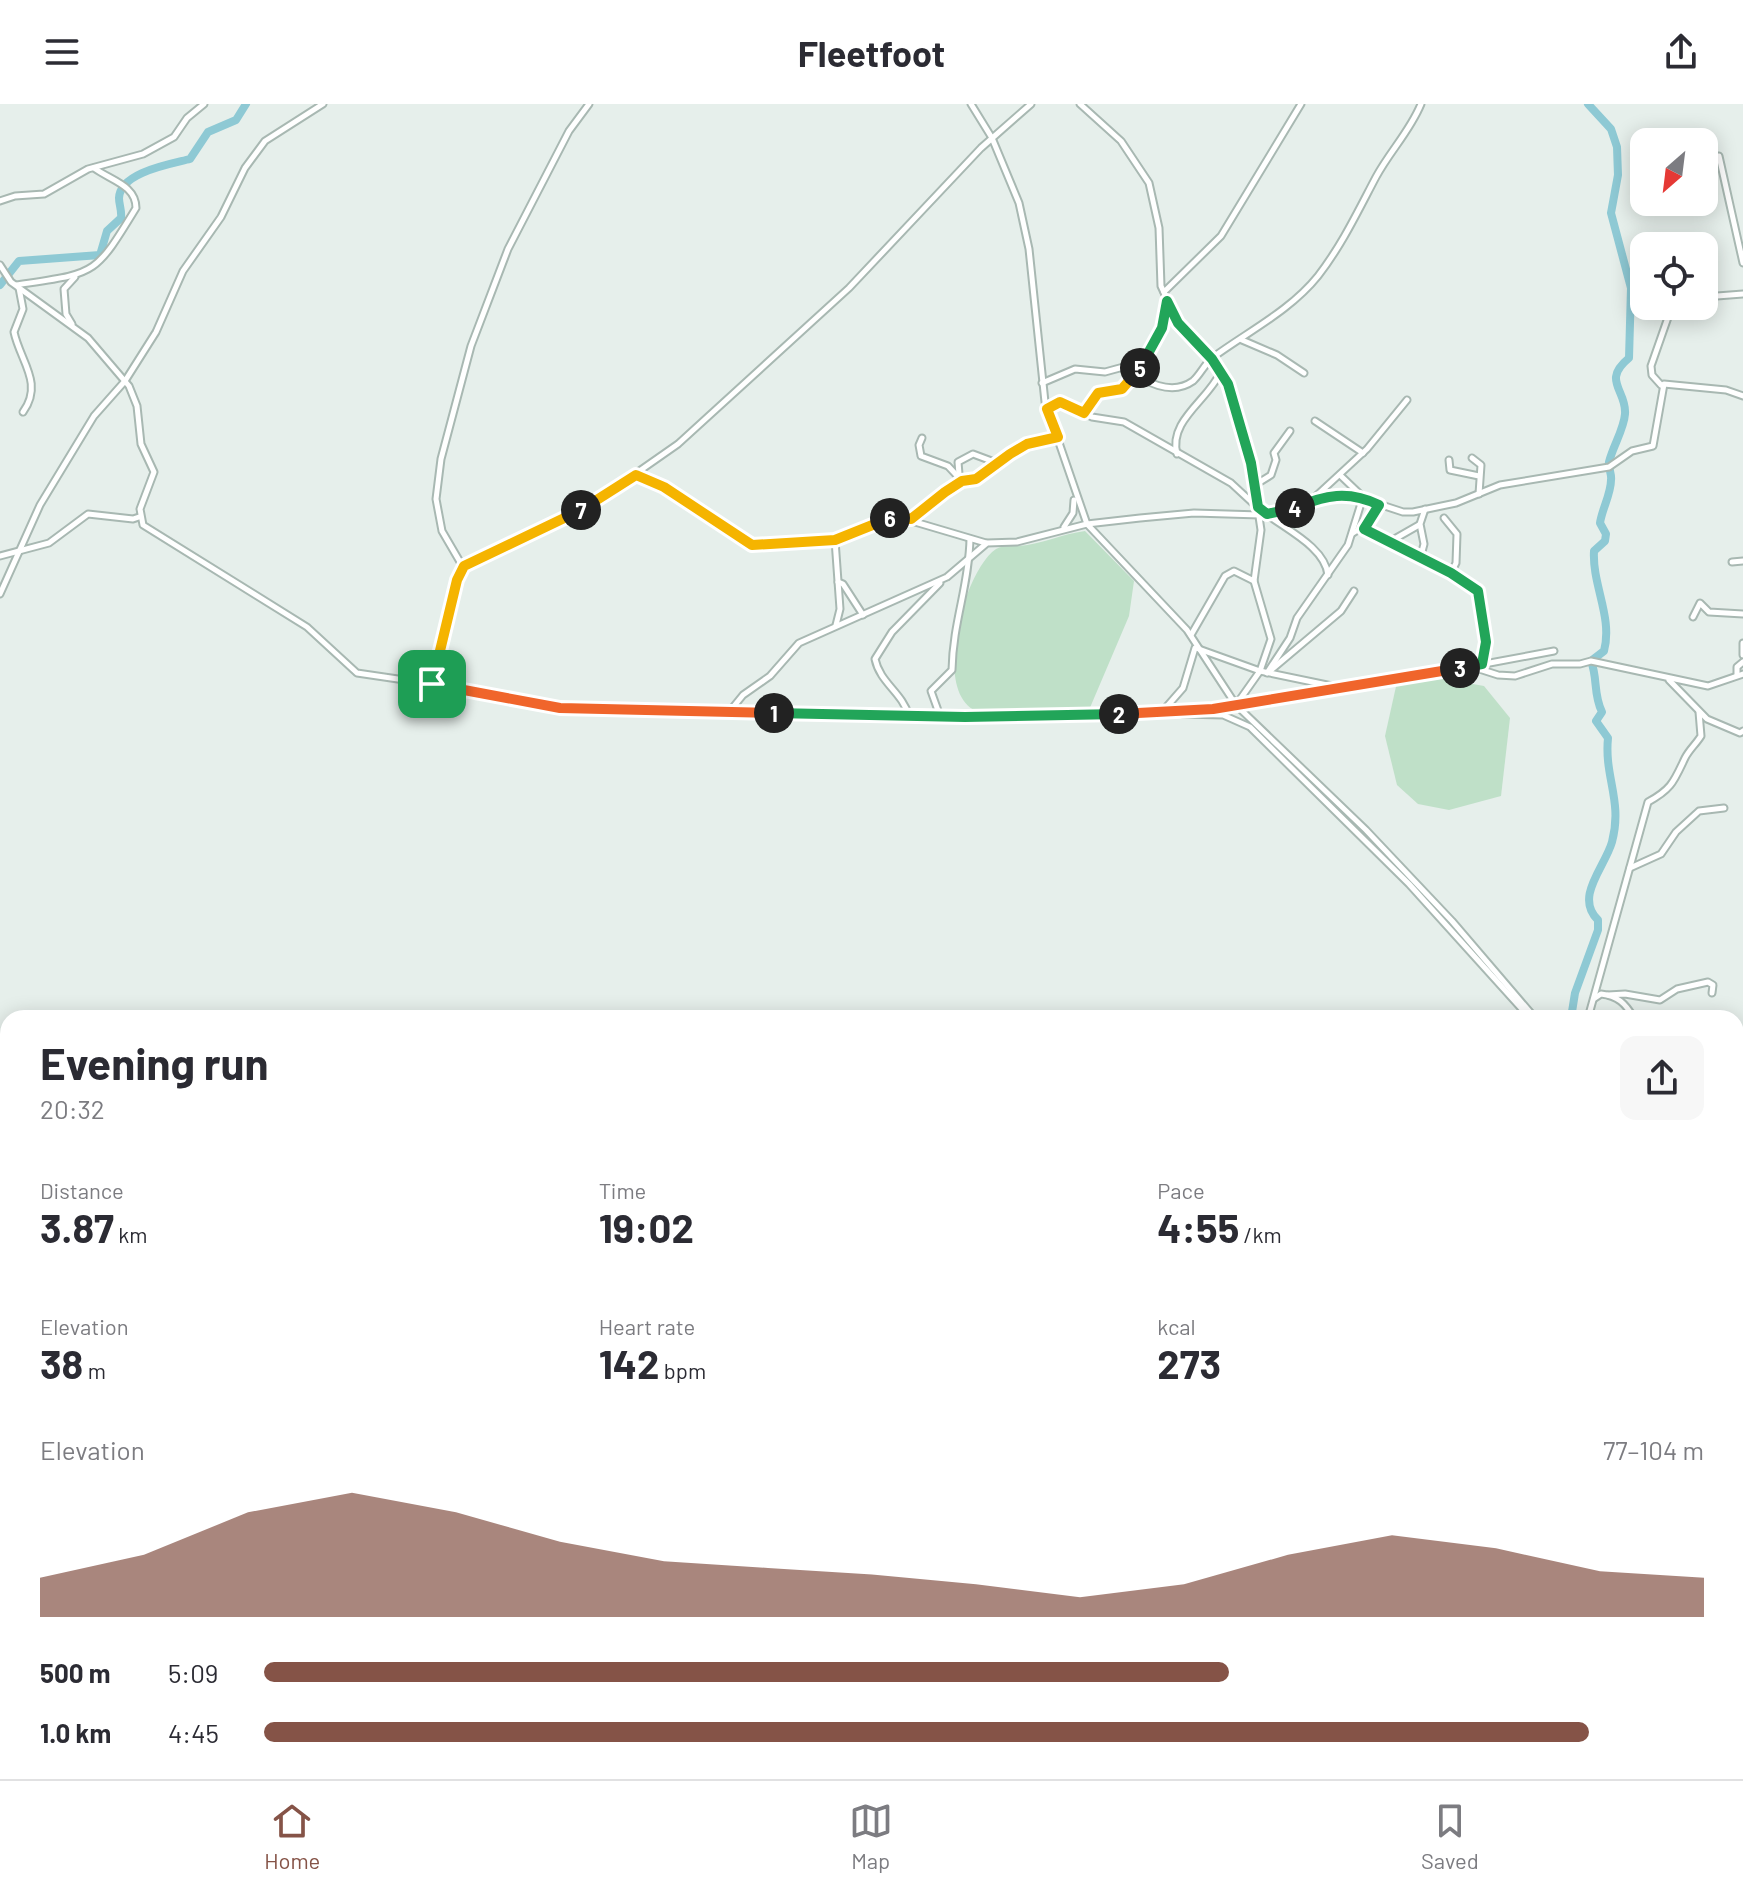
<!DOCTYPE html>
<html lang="en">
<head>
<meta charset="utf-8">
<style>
	body { margin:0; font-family:Barlow,sans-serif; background:#f7f7f7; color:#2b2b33; height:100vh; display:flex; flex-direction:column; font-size:30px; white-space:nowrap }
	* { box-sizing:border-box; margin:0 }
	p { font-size:26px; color:#7c7c81 }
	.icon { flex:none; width:44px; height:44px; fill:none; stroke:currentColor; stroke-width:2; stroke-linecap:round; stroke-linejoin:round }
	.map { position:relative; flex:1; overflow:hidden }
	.panel { position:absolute; left:0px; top:906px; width:1744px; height:770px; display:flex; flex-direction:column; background:#fff; border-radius:24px 24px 0 0; box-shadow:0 4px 20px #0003 }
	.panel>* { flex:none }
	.needle { width:52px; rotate:208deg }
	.buttons { position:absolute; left:1630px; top:24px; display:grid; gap:16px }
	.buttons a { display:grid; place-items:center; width:88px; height:88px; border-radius:16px; background:#fff; box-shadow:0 4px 20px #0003; font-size:40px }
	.pin { position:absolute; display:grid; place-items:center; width:68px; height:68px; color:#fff; margin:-34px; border-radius:16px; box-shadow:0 4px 12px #0006 }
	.km { position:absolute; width:40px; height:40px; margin:-20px; border-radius:50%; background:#222; color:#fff; font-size:22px; line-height:40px; text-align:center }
	.round { display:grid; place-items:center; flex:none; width:84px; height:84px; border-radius:16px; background:#f7f7f7 }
	.head { display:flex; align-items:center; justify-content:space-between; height:136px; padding:0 40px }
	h1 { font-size:44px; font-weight:700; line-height:60px }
	.stats { display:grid; grid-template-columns:repeat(3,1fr); gap:12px; height:136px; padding:8px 40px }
	.stats div { display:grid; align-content:center }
	.stats b { font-size:40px; font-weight:700 }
	.stats small { font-size:22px; font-weight:400 }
	.stats p { font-size:22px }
	.chart { height:224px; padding:16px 40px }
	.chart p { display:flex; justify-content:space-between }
	.chart svg { width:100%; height:144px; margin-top:8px; fill:#855347; opacity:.7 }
	ul { padding:0 40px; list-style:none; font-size:26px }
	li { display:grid; grid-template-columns:128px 96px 1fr; align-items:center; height:60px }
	li i { height:20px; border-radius:10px; background:#855347 }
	header { display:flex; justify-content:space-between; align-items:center; height:104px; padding:0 40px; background:#fff; font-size:36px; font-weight:700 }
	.tabs { display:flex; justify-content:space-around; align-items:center; height:112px; border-top:2px solid #e1e1e2; background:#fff; font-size:22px; color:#7c7c81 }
	.tabs a { display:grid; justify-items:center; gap:4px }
	.tabs .active { color:#855347 }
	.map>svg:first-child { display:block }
</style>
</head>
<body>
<header><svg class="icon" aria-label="menu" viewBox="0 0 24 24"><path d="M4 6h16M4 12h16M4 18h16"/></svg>Fleetfoot<svg class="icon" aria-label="share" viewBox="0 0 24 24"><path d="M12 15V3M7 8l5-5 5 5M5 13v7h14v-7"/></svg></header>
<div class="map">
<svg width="1743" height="1675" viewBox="0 0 1743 1675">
	<rect width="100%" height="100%" fill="#e6efeb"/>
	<g fill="#bfe0c8">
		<path d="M1085,427l49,50 -5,35 -40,94c-21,1 -95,7 -110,2 -49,-15 -16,-141 17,-163 6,-4 16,-3 23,-3 23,-2 43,-12 66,-15z"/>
		<polygon points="1434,573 1484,582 1510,614 1501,692 1449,706 1418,700 1397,681 1385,632 1397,578"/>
	</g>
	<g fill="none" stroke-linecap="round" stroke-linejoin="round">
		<polyline stroke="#8ec9d4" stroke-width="2" points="1223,1668 1224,1675"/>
		<g stroke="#8ec9d4" stroke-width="8">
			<path d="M0,181l19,-24 81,-6 7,-24 14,-13c1,-8 -2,-13 -2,-20 1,-26 52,-34 71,-39l18,-27 28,-12 10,-16"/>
			<path d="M1571,914l4,-25 23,-63v-10c-24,-23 7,-53 14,-78 11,-41 -8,-65 -4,-104l-12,-17 6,-9c-9,-18 -4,-33 -11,-51l13,-10c9,-34 -12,-66 -10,-100l11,-10 1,-7 -6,-11c2,-14 11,-29 11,-43 1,-6 -3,-12 -2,-18 4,-16 15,-33 16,-48 2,-24 -24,-33 4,-56l2,-70 -20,-75 7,-38 -1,-28 -6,-18 -23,-25"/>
			<polyline points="0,1084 8,1083"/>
			<polyline points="1736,1281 1743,1281"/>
		</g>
		<g stroke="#a8b8b2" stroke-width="9">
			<g id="minor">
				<polyline points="971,0 992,34 1019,99 1029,145 1045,298 1087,420 1187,526 1236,601 1366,726 1452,817 1535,914"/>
				<polyline points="1080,0 1121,37 1149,79 1159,124 1161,182 1178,219 1212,255 1228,280 1251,359 1261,426 1254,477 1271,535 1260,567 1236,601"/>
				<polyline points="1719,52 1743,159"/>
				<polyline points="0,97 15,92 44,90 88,65 143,50 174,33 187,14 204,0"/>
				<polyline points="0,161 11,178 88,234 129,282 137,302 141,340 154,368 140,405 143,421 307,523 357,569 459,584 549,603 845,612 1154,609 1213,605 1470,562 1498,571 1515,572 1552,560 1580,560 1591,557 1708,582 1743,570"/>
				<path d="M16,181c80,-12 78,-8 120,-77 0,-23 -26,-28 -42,-40"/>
				<path d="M19,184l4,21 -9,23c6,29 30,51 9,80"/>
				<polyline points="1164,188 1221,132 1301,0"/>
				<polyline points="1704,193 1743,190"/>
				<polyline points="72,220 66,210 64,185 75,173"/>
				<polyline points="1242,236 1277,251 1304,269"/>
				<path d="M1042,279l33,-14 30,3 22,-6c16,17 45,30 66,15 7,-6 11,-16 19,-23 35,-26 78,-47 106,-82 24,-31 40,-65 58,-99 14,-26 34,-46 45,-73"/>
				<polyline points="1661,281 1652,271 1651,262 1672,202"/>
				<polyline points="1047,305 1063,298 1092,313 1124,318 1231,379 1257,403"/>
				<path d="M1084,309l14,-20c41,-2 63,-52 68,-91"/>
				<polyline points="1315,317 1363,349"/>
				<polyline points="922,334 919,341 921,352 948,362 962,377"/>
				<path d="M1177,350c-9,-33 31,-54 43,-81"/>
				<polyline points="1472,354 1481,361 1479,390"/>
				<polyline points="1449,356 1450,366 1479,372"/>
				<polyline points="959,370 958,358 973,350 997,359"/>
				<polyline points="636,371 664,383 752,441 835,436 898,413 986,439"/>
				<polyline points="1255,381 1271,371 1276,356 1274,349 1290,327"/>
				<polyline points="1315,393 1351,391 1403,408 1413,408 1456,399 1500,381 1609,363 1632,347 1653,342 1664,280 1726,286 1743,292"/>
				<path d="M1265,409c20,16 60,34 63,62"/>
				<polyline points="1444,414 1457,430 1456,459 1451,469"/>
				<polyline points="911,415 945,388 962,377 976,375 1010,350 1027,340 1058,333"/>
				<polyline points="1064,423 1073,409 1074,396"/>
				<polyline points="1364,425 1451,469 1479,488 1486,538 1482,560"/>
				<polyline points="1353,429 1372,417 1379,401"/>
				<polyline points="835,436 840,505 836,521"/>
				<polyline points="1391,437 1419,421"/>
				<polyline points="0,452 49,439 88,410 133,415 139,413"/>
				<polyline points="1420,455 1424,440 1420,420 1425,405"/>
				<polyline points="1732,458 1743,457"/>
				<polyline points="463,463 442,427 436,395 441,355 471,242 508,145 569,27 589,0"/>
				<polyline points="838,478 843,480 863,511"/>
				<polyline points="0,490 40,401 94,312 125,277 156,228 183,167 221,113 245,64 265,37 323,0"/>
				<polyline points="1693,513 1700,499 1709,508 1743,510"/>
				<polyline points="1191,531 1225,472 1234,467 1254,477"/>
				<polyline points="1743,539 1743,551"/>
				<polyline points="1196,544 1260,567 1332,582"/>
				<polyline points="1479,561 1554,547"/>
				<polyline points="1271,566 1341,507 1354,487"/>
				<polyline points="1267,569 1290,534 1297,514 1348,441 1363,393 1340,371"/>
				<polyline points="1737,571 1737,563 1743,558"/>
				<polyline points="1669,576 1707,615 1740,629 1743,627"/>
				<polyline points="432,580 457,476 464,462 595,398 678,340 849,184 981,44 1031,0"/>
				<polyline points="730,607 743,591 770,572 799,539 947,473 987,439 1017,438 1087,420 1140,414 1194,409 1260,411 1296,404 1315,393 1367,345 1407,296"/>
				<polyline points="1162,608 1183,584 1195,544"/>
				<polyline points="1182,610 1223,611 1250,623 1409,780 1530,914"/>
				<path d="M909,612c-7,-24 -29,-33 -34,-57l17,-27 48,-49"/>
				<path d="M940,612l-9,-25 21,-21c1,-49 17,-84 18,-131"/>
				<polyline points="1630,764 1661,750 1676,728 1699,707 1724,704"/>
				<polyline points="1608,891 1625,890 1660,896 1677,885 1708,878 1713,881 1712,889"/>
				<path d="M1595,894l6,-4c17,2 24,9 33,24"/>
				<path d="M1588,914l60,-216c24,-13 26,-21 37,-44 4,-8 11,-14 16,-22l-2,-24"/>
				<polyline points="1736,1084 1743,1086"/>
				<polyline points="1736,1626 1743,1629"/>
				<polyline points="1736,1651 1743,1653"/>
				<polyline points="400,1668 401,1675"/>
				<polyline points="537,1668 538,1675"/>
				<polyline points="593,1668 596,1675"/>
				<polyline points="801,1668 813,1675"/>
				<polyline points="895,1668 902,1675"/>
				<polyline points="1618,1668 1618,1675"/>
				<polyline points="1625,1668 1641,1675"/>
				<polyline points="0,1669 10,1675"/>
				<path d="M85,1675c31,-12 70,-4 102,-4v4"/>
				<polyline points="317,1675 317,1668"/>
				<polyline points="713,1675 714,1668"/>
				<polyline points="907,1675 911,1668"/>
				<polyline points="1030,1675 1036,1668"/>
				<polyline points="1107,1675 1112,1668"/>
				<polyline points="1280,1675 1281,1668"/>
				<polyline points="1322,1675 1325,1668"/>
				<polyline points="1365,1675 1369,1668"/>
				<polyline points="1480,1675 1484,1668"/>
				<polyline points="1597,1675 1609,1668"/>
				<polyline points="1716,1675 1719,1668"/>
			</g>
		</g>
		<g stroke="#c2cac8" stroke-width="10">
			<g id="major">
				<polyline points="1736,1602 1743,1599"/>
				<polyline points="0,1625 8,1624"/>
				<polyline points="1140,1668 1156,1675"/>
				<polyline points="1569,1675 1585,1668"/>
			</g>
		</g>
		<use href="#minor" stroke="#fff" stroke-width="5"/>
		<use href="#major" stroke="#6aa596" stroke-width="6"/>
	</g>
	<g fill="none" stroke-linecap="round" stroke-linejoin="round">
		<g stroke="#fff" stroke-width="16">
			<polyline id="split-1" points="432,580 560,604 774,609"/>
		</g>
		<g stroke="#fff" stroke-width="16">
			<polyline id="split-2" points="774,609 965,613 1119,610"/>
		</g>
		<g stroke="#fff" stroke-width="16">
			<polyline id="split-3" points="1119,610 1213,605 1460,564"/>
		</g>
		<g stroke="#fff" stroke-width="16">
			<path id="split-4" d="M1295,404c30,-13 53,-18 84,-3l-15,24 87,44 27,18 8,51 -4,22 -22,4"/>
		</g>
		<g stroke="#fff" stroke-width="16">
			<polyline id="split-5" points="1140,264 1162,224 1167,197 1178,219 1212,255 1228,280 1251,359 1258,403 1267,410 1295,404"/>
		</g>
		<g stroke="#fff" stroke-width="16">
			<polyline id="split-6" points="890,414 911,415 945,388 962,377 976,375 1010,350 1027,340 1058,333 1047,305 1060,298 1084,309 1098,289 1122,285 1140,264"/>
		</g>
		<g stroke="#fff" stroke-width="16">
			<polyline id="split-7" points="581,406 636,371 664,383 752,441 835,436 890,414"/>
		</g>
		<g stroke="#fff" stroke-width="16">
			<polyline id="split-8" points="432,580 457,476 464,462 581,406"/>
		</g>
		<use href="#split-1" stroke="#f0652b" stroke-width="10"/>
		<use href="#split-2" stroke="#22a559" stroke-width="10"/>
		<use href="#split-3" stroke="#f0652b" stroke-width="10"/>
		<use href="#split-4" stroke="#22a559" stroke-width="10"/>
		<use href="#split-5" stroke="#22a559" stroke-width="10"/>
		<use href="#split-6" stroke="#f5b400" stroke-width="10"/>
		<use href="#split-7" stroke="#f5b400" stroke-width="10"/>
		<use href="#split-8" stroke="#f5b400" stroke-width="10"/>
	</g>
</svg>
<div class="buttons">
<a><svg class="needle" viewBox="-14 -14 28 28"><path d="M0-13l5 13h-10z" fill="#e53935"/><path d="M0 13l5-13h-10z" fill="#7c7c81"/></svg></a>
<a><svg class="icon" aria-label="locate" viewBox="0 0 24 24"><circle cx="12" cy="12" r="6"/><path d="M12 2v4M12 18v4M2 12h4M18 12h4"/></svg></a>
</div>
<div class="pin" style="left:432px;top:580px;background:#1e9e55"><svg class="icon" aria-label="arrive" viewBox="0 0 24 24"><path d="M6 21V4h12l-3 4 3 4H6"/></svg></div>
<b class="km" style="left:774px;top:609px">1</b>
<b class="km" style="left:1119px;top:610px">2</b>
<b class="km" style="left:1460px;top:564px">3</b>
<b class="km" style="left:1295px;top:404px">4</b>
<b class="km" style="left:1140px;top:264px">5</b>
<b class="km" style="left:890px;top:414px">6</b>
<b class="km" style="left:581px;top:406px">7</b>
<section class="panel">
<div class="head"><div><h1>Evening run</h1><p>20:32</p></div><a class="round"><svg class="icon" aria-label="share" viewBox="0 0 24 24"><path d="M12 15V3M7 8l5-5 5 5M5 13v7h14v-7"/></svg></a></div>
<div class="stats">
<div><p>Distance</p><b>3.87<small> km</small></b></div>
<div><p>Time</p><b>19:02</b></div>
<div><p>Pace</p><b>4:55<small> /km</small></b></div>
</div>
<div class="stats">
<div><p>Elevation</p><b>38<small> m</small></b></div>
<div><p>Heart rate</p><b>142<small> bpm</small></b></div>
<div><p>kcal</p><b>273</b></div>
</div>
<div class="chart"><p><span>Elevation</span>77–104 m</p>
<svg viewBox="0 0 160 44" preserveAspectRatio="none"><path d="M0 44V32L10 25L20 12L30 6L40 12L50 21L60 27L70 29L80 31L90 34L100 38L110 34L120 25L130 19L140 23L150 30L160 32V44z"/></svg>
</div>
<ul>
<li><b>500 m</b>5:09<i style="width:67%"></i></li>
<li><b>1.0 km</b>4:45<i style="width:92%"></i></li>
</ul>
</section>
</div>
<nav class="tabs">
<a class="active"><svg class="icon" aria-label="home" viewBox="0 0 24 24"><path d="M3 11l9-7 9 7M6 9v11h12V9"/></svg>Home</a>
<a><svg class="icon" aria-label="map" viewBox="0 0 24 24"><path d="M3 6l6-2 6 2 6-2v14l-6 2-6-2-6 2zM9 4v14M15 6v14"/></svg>Map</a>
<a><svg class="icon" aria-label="saved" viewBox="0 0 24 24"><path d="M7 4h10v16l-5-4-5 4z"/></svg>Saved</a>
</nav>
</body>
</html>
